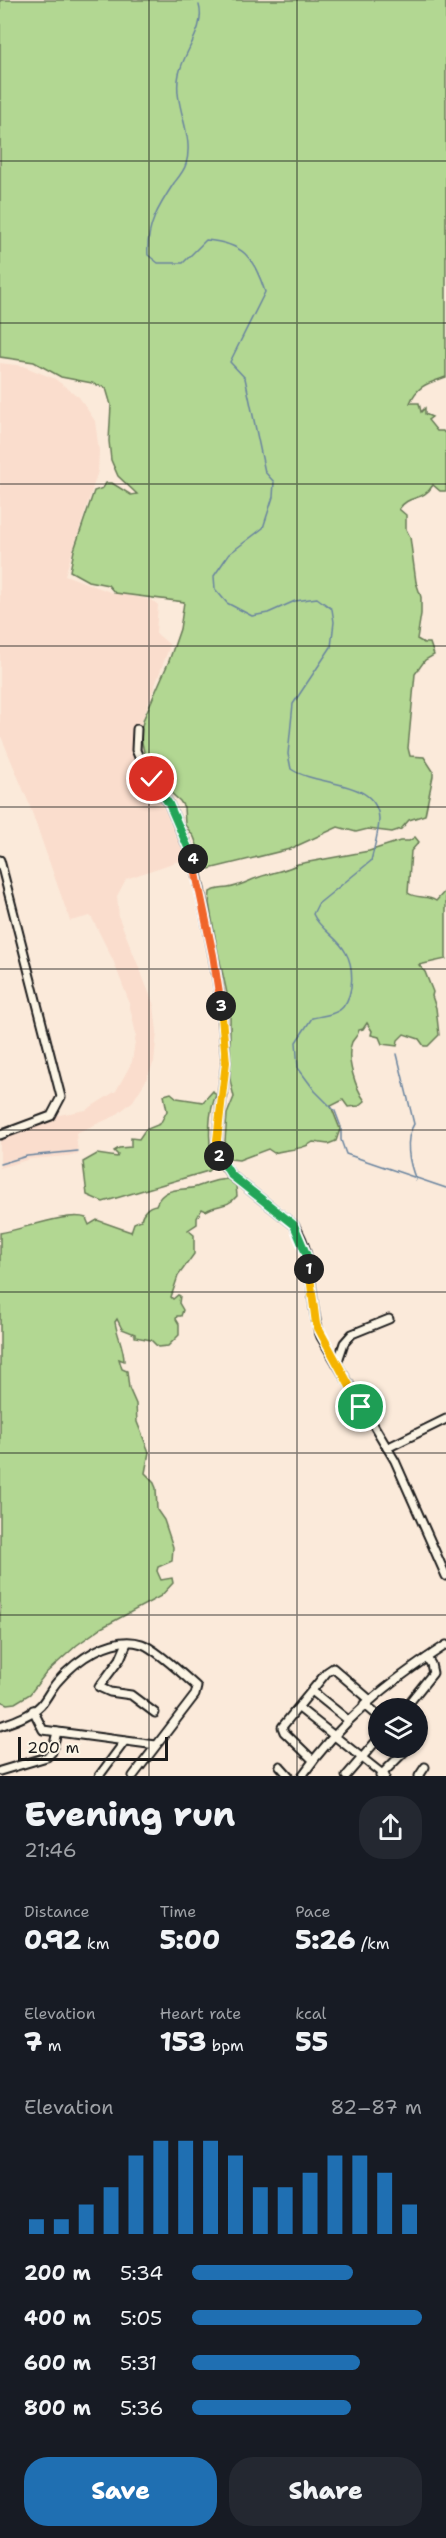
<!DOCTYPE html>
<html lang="en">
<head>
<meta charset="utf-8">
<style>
	body { margin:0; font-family:"Shantell Sans",sans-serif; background:#242831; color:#f1f3f6; height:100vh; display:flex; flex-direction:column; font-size:22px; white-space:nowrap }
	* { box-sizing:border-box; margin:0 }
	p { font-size:20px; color:#9ea1a6 }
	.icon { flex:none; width:33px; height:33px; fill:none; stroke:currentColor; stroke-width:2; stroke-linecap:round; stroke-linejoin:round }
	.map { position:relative; height:1776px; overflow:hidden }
	.drawer { display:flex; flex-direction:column; background:#171b24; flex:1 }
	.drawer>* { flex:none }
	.controls { position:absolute; left:368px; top:1698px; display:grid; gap:12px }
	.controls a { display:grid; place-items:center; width:60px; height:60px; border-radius:50%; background:#171b24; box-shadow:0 2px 4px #0004; font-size:30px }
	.scale { position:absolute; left:18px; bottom:15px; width:150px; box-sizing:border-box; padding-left:6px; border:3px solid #1c1c1c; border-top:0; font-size:16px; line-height:21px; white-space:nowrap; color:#1c1c1c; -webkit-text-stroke:4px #fcf5e5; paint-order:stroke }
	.pin { position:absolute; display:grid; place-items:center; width:51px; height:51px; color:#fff; margin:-26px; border:3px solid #fff; border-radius:50%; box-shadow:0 2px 6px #0007 }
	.km { position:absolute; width:30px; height:30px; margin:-15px; border-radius:50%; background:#222; color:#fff; font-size:16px; line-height:30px; text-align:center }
	.round { display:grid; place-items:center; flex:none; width:63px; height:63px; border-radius:24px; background:#242831 }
	.head { display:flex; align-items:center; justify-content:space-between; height:102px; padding:0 24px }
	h1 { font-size:33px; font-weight:800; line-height:45px }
	.stats { display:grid; grid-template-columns:repeat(3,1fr); gap:9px; height:102px; padding:6px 24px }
	.stats div { display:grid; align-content:center }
	.stats b { font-size:26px; font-weight:800 }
	.stats small { font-size:16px; font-weight:400 }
	.stats p { font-size:16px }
	.chart { height:168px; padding:12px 24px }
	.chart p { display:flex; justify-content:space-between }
	.chart svg { width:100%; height:108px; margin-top:6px; stroke:#1f6fb2; stroke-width:6 }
	.action { display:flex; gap:12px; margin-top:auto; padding:12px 24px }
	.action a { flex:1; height:69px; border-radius:24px; background:#1f6fb2; color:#fff; font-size:24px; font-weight:800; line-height:69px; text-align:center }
	.action a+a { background:#242831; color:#f1f3f6 }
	ul { padding:0 24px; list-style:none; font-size:20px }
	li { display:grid; grid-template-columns:96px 72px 1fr; align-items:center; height:45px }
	li i { height:15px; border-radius:8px; background:#1f6fb2 }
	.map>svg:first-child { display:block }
</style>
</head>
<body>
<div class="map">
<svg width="446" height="1776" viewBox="0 0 446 1776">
	<rect width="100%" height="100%" fill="#fbeada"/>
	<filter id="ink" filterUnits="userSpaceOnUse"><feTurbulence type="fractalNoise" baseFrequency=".0167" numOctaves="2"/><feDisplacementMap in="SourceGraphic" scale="12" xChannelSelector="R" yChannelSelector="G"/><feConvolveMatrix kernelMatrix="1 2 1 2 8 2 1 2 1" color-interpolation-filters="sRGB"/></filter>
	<g filter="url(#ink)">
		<polygon fill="#faddcd" points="0,363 23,366 55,379 79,397 95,421 99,451 98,471 65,575 110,592 152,600 158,605 156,633 170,645 140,726 139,748 146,767 176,808 196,855 126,879 117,896 119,918 154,1005 157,1032 154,1062 145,1082 133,1101 115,1116 76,1133 78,1155 30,1159 0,1168 0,1134 47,1111 59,1115 86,1110 116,1091 132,1062 136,1034 128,999 113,960 92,918 90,916 70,921 28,801 0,734"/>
		<g fill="#b2d792" stroke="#677a57" stroke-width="1.5">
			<path d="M0,0h446v377c-17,6 -29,8 -36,26h9l2,9 4,-4v6l7,3 -4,3 9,11h6l3,4v56h-6l-7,-6c-10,17 -24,9 -34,24l7,6v14l4,8 6,45 5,15v17l-4,25 7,4h6l4,12 -9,5 -10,14 -7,74 2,8 14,1 9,14v5l-8,39 -16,5 -8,9 -9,3 -24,-3 -12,3 -18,-5 -48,22 -81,20 -4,-3 -11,-29 -9,-12 -1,-18 -4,-6 -11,-10 -10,-17 -12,-8 -7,-33 4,-15 25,-57 11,-32 4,-27 -69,-9 -7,-8 -20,-4 -18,-10 4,-21 20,-59 9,-3 3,-5h6l19,12 6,-1 -19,-18 -7,-16 -2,-19 2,-36 -5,-17 -14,-5 -31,-6 -27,-15 -34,-5z"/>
			<path d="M415,837l4,5 -8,9 -3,42c8,6 20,2 28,8l10,-11v69l-27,6 6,7 8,20 -1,4 4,12 3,27 -11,11h-4l-5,-7 -15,-5 -6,6 -1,6 -15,-2 -3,-7 -8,-2 1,-4 -5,-8 -4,6 -4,1c-1,6 -4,7 -7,12 -7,16 4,47 13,59l-6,5 -11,1 -5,-7 -12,6 9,23 -4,12 -8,3 -15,-2c-10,8 -26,7 -39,11l-6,-4 -29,11 -9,-1 -5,-18 2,-27 7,-17 -4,-17v-73l-13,-59 -8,-45 1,-11c7,-4 11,-3 18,-4 14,-2 25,-10 38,-13 11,-4 22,-5 32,-11l71,-13 31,-10h9z"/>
			<path d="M213,1091l3,4c-9,20 -7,49 -3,71l-5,5 -105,31 -16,-7 -4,-33 14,-8 20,3 1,-2 -4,-4 5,-3 12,-1v-9l8,1 6,-9 15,-6 7,-13 -3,-16 7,-2 6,5 26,4z"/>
			<path d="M227,1179l9,7 1,10c-11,13 -19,7 -31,15l-4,-2 -5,9v6l-9,6 6,5v19l-16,22 -7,21 2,2 5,-4 2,1 -1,7 4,7 -2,6h-4l-1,3 3,5v11l-11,11 -10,1 -7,-7 -16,-3v-3l-13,-5 -5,-10 -2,3c2,13 9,26 9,39l-5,-2 3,10 5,2 2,17 7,16 1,18 12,30 -4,21 8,8 3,7 1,22 7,10 9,27 -1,14 -14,6 -1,4 4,9 11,-2 1,5 -12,13 -60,32 -24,17 -31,28 -16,21 -15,9 -8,1 -7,-3v-468c21,-3 68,-22 86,-15l3,7 8,-5 34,12 3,-9 7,-3c1,-7 7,-14 15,-15 8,-21 29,-13 43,-19 12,-4 14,-6 28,-7z"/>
		</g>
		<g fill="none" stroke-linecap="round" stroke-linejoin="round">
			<g stroke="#69849f" stroke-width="1.5">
				<path d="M199,5c7,23 -15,46 -20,69 -7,30 16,60 7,90 -2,7 -8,14 -12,19 -15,23 -28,43 -26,72l10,8h25l23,-23c37,3 48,17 59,52l-35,70 15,16 20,94 9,10 -1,15 -10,31 -34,26 -15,22 1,13 12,14 25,13 16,-3 27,-12 22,-3 15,11 2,13 -3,25 -38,57 -5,50 3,15c26,18 86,9 88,50 0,13 -5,29 -8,42l-53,43 -5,10c7,16 25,23 33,39 8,14 8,41 -3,54 -7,8 -22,9 -31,11l-16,24 2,26 17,23 20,20 6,16v13l5,14 100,34"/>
				<path d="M397,1054l17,70c-10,16 -5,39 2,56"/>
				<polyline points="0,1164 27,1156 78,1151"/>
			</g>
			<g stroke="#1c1c1c" stroke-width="11">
				<g id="minor">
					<path d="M137,729l-1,21 7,17 26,37 26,60 18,91 8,48 5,59 -9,78 2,18 12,17 63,50c23,33 13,76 27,112l74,124 51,115"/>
					<polyline points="0,860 61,1097 51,1116 0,1135"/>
					<polyline points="337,1364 344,1343 352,1334 389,1319"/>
					<polyline points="387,1448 446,1419"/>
					<polyline points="127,1643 120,1659 99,1687 110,1692 131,1695 155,1713"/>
					<polyline points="312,1691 348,1720"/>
					<polyline points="364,1704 378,1716"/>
					<polyline points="299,1708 385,1776"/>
					<polyline points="405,1708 433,1673 431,1664 427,1658"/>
					<polyline points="33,1710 43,1730 156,1745"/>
					<path d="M0,1726c14,-5 30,-10 41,-21 6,-7 10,-16 16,-23 19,-22 55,-48 85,-38 14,5 43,32 55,43l-2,8 -62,81"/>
					<polyline points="313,1760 284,1732 282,1727 327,1672 333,1668 370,1700"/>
					<polyline points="280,1766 289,1776"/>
					<polyline points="0,1771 47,1757 52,1752 57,1732"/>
					<polyline points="99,1776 125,1741"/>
					<path d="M302,1776c39,-56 87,-94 144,-131"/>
					<polyline points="346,1776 378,1739"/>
					<polyline points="380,1776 408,1748"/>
					<polyline points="419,1776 425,1767"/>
				</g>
			</g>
			<use href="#minor" stroke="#fcf5e5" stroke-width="7"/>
		</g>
	</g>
	<g fill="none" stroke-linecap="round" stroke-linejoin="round" filter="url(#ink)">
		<g stroke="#fff" stroke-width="12">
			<polyline id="split-1" points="309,1269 316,1324 361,1407"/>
		</g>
		<g stroke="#fff" stroke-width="12">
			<polyline id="split-2" points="219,1156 231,1175 294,1225 307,1256 309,1269"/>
		</g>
		<g stroke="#fff" stroke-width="12">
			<polyline id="split-3" points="219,1156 217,1140 226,1062 221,1006"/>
		</g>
		<g stroke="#fff" stroke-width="12">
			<polyline id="split-4" points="193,859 213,955 221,1006"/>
		</g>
		<g stroke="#fff" stroke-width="12">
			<polyline id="split-5" points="152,779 169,804 193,859"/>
		</g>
		<use href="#split-1" stroke="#f5b400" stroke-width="8"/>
		<use href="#split-2" stroke="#22a559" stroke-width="8"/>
		<use href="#split-3" stroke="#f5b400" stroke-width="8"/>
		<use href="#split-4" stroke="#f0652b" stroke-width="8"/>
		<use href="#split-5" stroke="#22a559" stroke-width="8"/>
	</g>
	<path fill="none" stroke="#1c1c1c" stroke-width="1.5" stroke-opacity="0.55" d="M149,0v1776M297,0v1776M0,161h446M0,323h446M0,484h446M0,646h446M0,807h446M0,969h446M0,1130h446M0,1292h446M0,1453h446M0,1615h446"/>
</svg>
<div class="controls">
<a><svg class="icon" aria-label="layers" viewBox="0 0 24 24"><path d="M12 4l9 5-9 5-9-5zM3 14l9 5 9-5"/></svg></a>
</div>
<div class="scale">200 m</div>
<div class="pin" style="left:361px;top:1407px;background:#1e9e55"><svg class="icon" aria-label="arrive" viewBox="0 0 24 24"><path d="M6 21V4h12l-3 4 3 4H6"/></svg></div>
<div class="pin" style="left:152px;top:779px;background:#d93025"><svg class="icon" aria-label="check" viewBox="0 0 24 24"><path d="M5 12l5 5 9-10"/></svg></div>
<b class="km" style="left:309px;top:1269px">1</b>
<b class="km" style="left:219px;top:1156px">2</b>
<b class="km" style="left:221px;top:1006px">3</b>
<b class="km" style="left:193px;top:859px">4</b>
</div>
<section class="drawer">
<div class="head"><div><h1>Evening run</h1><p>21:46</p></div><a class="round"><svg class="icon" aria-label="share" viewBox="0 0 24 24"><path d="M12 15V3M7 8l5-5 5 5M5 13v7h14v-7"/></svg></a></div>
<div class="stats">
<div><p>Distance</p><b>0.92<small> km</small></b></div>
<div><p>Time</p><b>5:00</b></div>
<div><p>Pace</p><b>5:26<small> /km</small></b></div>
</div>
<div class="stats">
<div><p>Elevation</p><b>7<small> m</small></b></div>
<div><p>Heart rate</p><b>153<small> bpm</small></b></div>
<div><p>kcal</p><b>55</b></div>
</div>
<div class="chart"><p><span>Elevation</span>82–87 m</p>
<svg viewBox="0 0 160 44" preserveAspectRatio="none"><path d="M5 44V38M15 44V38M25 44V32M35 44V25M45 44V12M55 44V6M65 44V6M75 44V6M85 44V12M95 44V25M105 44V25M115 44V19M125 44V12M135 44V12M145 44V19M155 44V32"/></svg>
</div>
<ul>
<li><b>200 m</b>5:34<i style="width:70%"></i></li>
<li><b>400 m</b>5:05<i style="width:100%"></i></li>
<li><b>600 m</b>5:31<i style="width:73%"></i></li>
<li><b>800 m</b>5:36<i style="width:69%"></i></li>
</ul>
<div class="action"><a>Save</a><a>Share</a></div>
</section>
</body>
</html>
